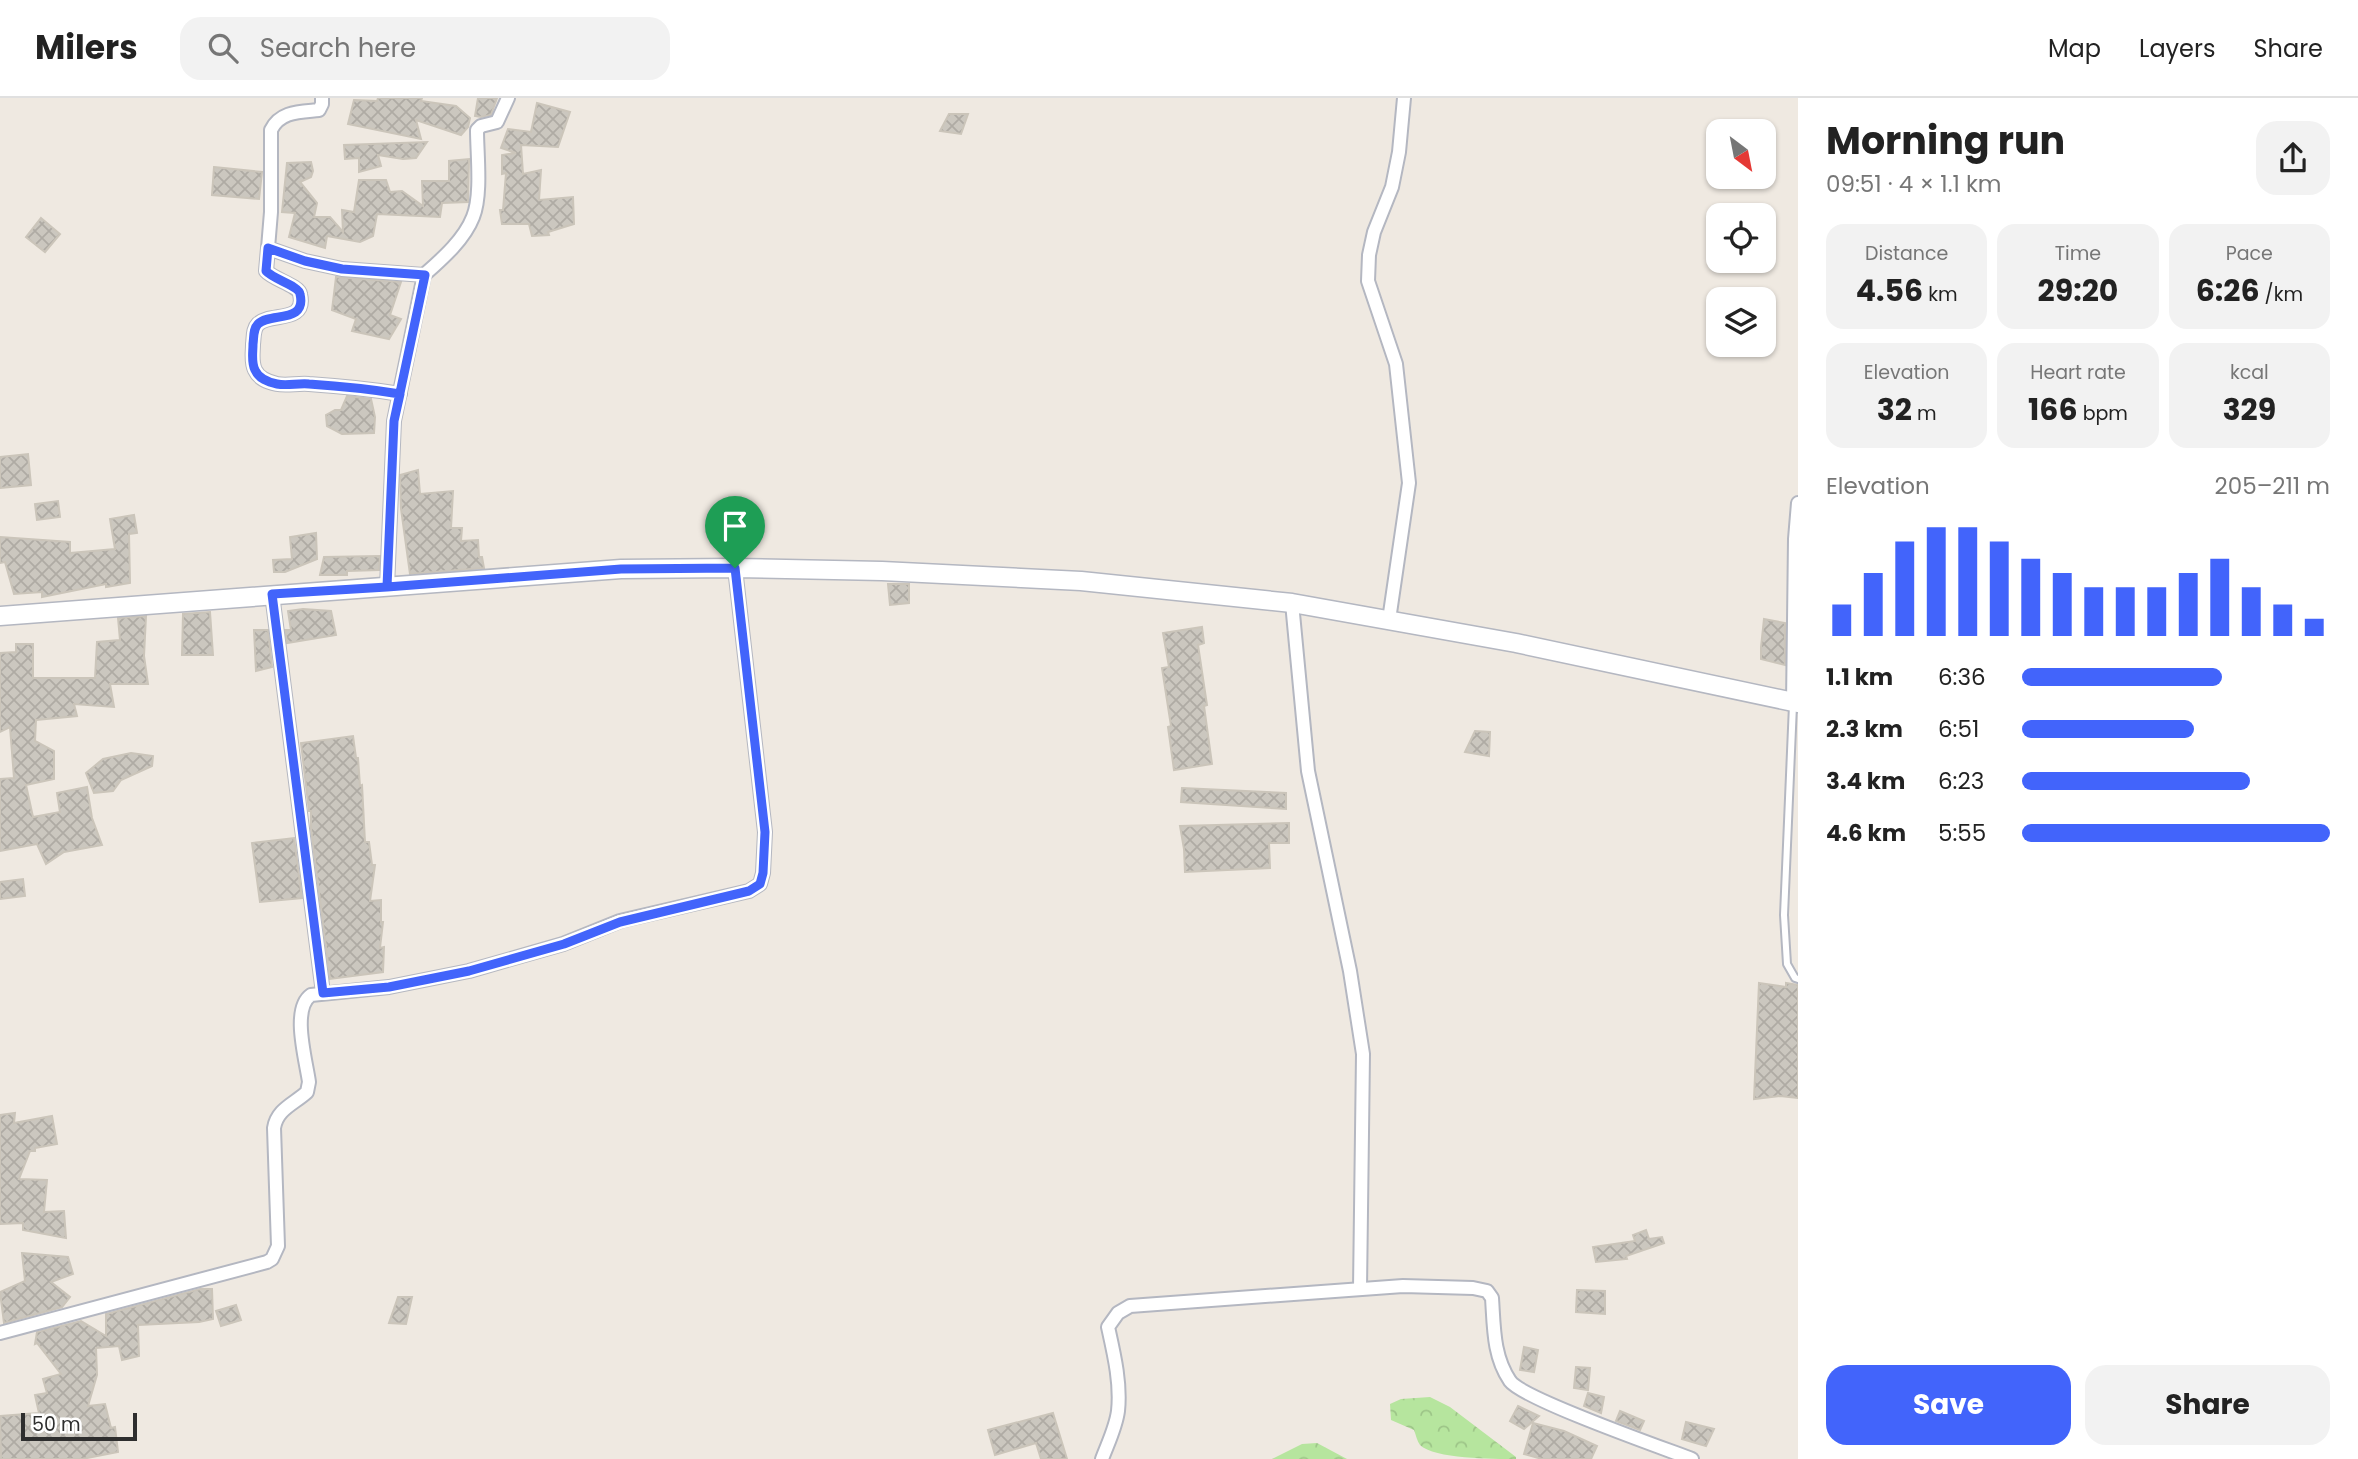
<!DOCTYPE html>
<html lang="en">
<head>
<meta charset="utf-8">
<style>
	body { margin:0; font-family:Poppins,sans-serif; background:#f2f2f2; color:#222; height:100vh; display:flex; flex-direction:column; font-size:26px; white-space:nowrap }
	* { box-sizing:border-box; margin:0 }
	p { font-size:23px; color:#767676 }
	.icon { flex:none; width:38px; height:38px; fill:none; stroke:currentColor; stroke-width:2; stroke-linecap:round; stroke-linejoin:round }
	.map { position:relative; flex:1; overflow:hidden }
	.sheet { display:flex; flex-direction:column; background:#fff; width:560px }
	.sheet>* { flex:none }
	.needle { width:46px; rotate:148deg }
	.fabs { position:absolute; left:1706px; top:21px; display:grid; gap:14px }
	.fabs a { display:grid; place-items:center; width:70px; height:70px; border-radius:14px; background:#fff; box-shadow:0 2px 5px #0004; font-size:35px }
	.scale { position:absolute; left:21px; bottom:18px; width:116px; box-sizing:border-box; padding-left:7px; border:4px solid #2e2e2e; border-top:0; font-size:19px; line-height:24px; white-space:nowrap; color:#2e2e2e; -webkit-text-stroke:5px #fff; paint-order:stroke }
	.pin { position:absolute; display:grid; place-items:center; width:60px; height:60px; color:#fff; margin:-72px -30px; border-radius:50% 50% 50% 0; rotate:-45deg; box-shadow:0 0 7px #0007 }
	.pin .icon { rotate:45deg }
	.round { display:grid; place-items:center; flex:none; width:74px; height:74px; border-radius:21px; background:#f2f2f2 }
	.summary { display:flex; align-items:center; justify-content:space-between; height:119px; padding:0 28px }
	h1 { font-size:38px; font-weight:700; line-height:52px }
	.metrics { display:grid; grid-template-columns:repeat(3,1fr); gap:10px; height:119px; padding:7px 28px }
	.metrics div { display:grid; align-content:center; border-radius:18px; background:#f2f2f2; text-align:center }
	.metrics b { font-size:30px; font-weight:700 }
	.metrics small { font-size:19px; font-weight:400 }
	.metrics p { font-size:19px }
	.chart { height:196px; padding:14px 28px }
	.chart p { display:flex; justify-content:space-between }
	.chart svg { width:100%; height:126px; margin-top:7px; stroke:#4264fb; stroke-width:6 }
	.cta { display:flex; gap:14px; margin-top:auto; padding:14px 28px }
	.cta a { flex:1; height:80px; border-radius:21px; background:#4264fb; color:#fff; font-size:28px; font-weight:700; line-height:80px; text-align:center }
	.cta a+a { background:#f2f2f2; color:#222 }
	ul { padding:0 28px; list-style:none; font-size:23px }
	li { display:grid; grid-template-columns:112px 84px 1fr; align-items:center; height:52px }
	li i { height:18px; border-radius:9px; background:#4264fb }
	header { display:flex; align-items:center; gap:42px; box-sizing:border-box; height:98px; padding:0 35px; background:#fff; border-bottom:2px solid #e0e0e0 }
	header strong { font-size:33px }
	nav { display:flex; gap:38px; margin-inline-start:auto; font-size:24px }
	.search { width:490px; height:63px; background:#f2f2f2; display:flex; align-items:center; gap:18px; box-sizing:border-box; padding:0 24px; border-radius:21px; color:#767676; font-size:26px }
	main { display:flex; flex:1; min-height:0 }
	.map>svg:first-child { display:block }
</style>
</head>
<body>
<header>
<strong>Milers</strong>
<div class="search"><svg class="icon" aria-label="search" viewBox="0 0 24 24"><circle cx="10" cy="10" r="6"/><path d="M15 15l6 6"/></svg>Search here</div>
<nav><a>Map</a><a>Layers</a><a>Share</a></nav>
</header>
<main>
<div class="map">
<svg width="1798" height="1361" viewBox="0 0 1798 1361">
	<defs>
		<pattern id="forest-crowns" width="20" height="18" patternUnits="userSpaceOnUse" patternTransform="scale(1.75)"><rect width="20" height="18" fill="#b6e59e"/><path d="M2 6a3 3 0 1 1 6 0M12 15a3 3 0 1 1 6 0" fill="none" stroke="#9dc588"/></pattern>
		<pattern id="building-cross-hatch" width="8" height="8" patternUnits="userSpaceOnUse" patternTransform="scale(1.75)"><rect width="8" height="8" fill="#cbc7bf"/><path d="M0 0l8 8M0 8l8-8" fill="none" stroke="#afaba4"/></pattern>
	</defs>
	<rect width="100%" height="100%" fill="#efe9e1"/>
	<g fill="url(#forest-crowns)">
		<path d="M1430,1299l20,10 66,50v2c-23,0 -82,0 -96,-14 -3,-4 -4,-10 -6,-15l-23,-10 -1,-16 11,-5z"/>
		<polygon points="1317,1345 1347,1361 1272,1361 1302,1346"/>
	</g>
	<g fill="url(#building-cross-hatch)" stroke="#cbc5ba" stroke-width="2">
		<polygon points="378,0 422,0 421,3 456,8 470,20 468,29 461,37 416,22 421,41 348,26 354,2 377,3"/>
		<polygon points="478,0 497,0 491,17 481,19 475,18"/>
		<polygon points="537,5 570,14 558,49 521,47 523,76 541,72 539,102 573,99 574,126 548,134 549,137 532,138 529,126 502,126 500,112 503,112 506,75 502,76 502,57 516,55 501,50 508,31 531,34"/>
		<polygon points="949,16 968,16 961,36 940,33"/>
		<polygon points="427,44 416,60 403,61 378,57 381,68 359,74 359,60 345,61 344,47"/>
		<polygon points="469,61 468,104 442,105 440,119 377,116 373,138 360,144 327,138 325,150 289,139 295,115 282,114 287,65 311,64 313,73 311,79 300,84 317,105 314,119 330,119 343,134 342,112 354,114 359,82 386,82 390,94 402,93 423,108 422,83 449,83 449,63"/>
		<polygon points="214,69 262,74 259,101 212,97"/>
		<polygon points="41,120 60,136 45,154 26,139"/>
		<polygon points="336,179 401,184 390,217 401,221 389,241 352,233 356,221 332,212"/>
		<polygon points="347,298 371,301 375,319 374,335 342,336 327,328 326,317 335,312 341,312"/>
		<polygon points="28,356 31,387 0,390 0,359"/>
		<polygon points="418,372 420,396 453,393 451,430 462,430 461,443 478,442 479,459 482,459 484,470 410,476 401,411 400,377"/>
		<polygon points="58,403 60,419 37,422 35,406"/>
		<polygon points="134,417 137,435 129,436 130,485 106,489 106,486 42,499 42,494 14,496 5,464 0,465 0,439 70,444 70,455 115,451 110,421"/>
		<polygon points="316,435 317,461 285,474 274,474 273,462 292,461 290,439"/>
		<polygon points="380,458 379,472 347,473 347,477 320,477 324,459"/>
		<polygon points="888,486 909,486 909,505 890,507"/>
		<polygon points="303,511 331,513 336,537 287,545 285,532 291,532 288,513"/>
		<polygon points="210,514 213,557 182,557 183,516"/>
		<polygon points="146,518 144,558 148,586 110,586 114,609 74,606 77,618 36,622 35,643 54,653 54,681 26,687 33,719 60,714 57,695 87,689 92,720 102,747 64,754 46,766 37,746 0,753 0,681 14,680 10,629 0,634 0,555 16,554 16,546 33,546 33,580 95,580 97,544 120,542 118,520"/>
		<polygon points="1764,521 1785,525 1785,567 1761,561 1761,549"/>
		<polygon points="1202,529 1204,545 1198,547 1207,607 1204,608 1212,666 1174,672 1168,629 1171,628 1162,570 1169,569 1163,535"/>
		<polygon points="254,532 268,532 272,569 256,573"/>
		<polygon points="1475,633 1490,634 1489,658 1465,654"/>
		<polygon points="353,638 356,660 358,660 360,688 362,687 365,744 369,744 372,767 375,767 370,803 381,802 381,824 383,824 380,850 384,849 383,874 330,881 311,731 311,713 309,713 301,645"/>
		<polygon points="131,655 153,658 152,668 121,682 113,693 94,695 86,675 103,661"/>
		<polygon points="1182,690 1286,695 1286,711 1181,704"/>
		<polygon points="1289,725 1289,745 1269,745 1270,770 1185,774 1184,751 1180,728"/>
		<polygon points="294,740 302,800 260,804 252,745"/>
		<polygon points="23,781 25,798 0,801 0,784"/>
		<polygon points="1759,885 1786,889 1786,885 1798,887 1798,1000 1780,998 1754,1001"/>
		<polygon points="15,1015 14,1025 52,1018 57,1046 35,1050 35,1053 30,1053 19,1081 47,1082 44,1114 64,1113 66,1140 23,1132 23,1125 0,1126 0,1017"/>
		<polygon points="1646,1132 1649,1141 1662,1139 1664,1145 1626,1158 1627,1161 1596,1164 1593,1149 1635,1143 1633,1137"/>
		<polygon points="22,1155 68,1159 73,1176 51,1184 70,1199 62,1209 4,1225 0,1194 25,1183"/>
		<polygon points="200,1191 212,1191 213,1221 199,1224 138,1227 139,1258 122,1262 119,1248 96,1250 97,1277 88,1308 105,1306 111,1330 115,1329 118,1354 82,1361 1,1361 0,1318 39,1315 35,1297 47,1295 43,1281 61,1276 37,1245 35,1246 37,1234 81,1223 106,1238 106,1216"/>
		<polygon points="1577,1192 1605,1193 1605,1216 1576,1214"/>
		<polygon points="398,1199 412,1199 406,1226 389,1225"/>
		<polygon points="236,1207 241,1222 221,1228 216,1213"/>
		<polygon points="1524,1249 1538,1252 1534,1274 1520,1272"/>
		<polygon points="1576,1269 1590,1270 1588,1292 1574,1290"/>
		<polygon points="1588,1295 1604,1299 1601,1315 1584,1308"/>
		<polygon points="1518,1308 1539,1318 1524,1331 1510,1323"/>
		<polygon points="1620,1313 1644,1323 1640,1332 1616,1323"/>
		<polygon points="1053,1315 1067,1361 1041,1361 1036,1345 995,1357 988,1332"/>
		<polygon points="1686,1324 1714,1331 1706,1348 1682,1341"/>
		<polygon points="1533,1325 1564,1333 1597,1348 1591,1361 1542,1361 1524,1356"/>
	</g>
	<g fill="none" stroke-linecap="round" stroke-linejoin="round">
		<g stroke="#b4b7c1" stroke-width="10">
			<polyline id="lane" points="1793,607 1784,817 1787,866 1795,880 1798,881"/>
		</g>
		<g stroke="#b4b7c1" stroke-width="16">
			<g id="street">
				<path d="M322,0v6l-3,6c-19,2 -39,1 -48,20v82l-3,36 37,13 37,8 82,6 -30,146 -7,166"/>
				<path d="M268,150l-2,23c7,8 33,15 34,23 7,30 -30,18 -42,30 -5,5 -4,13 -5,20 0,9 -2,18 2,26 4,9 13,12 22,14 10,2 21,-1 32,0 30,2 61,5 91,10"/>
				<path d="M424,177c18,-16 40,-35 49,-58 9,-22 4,-63 4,-87l4,-4 16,-4 11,-24"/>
				<polyline points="272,496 323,895"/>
				<polyline points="1292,505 1308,673 1350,873 1363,956 1360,1191"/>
				<polyline points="1389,522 1409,385 1396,266 1368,183 1369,157 1374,134 1392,89 1399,54 1404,0"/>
				<polyline points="1793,605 1795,441 1798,405"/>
				<path d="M0,1235l267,-71 5,-3 6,-13 -4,-118c3,-19 20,-24 33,-36l2,-10c-3,-22 -18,-73 2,-87l78,-8 80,-16 94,-27 57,-23 129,-30 11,-7 3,-11 2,-41 -30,-264"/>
				<path d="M1102,1361c6,-16 14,-32 16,-48 3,-28 -4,-57 -10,-84l10,-14 12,-7 273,-20 70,2 14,3 5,7c2,29 1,58 18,83 13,18 153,67 182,78"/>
			</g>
		</g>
		<g stroke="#b4b7c1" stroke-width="21">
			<polyline id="secondary" points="0,518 621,471 735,470 882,473 1081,483 1292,505 1516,545 1798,605"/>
		</g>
		<use href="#lane" stroke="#fff" stroke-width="6"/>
		<use href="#street" stroke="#fff" stroke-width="12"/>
		<use href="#secondary" stroke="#fff" stroke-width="18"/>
	</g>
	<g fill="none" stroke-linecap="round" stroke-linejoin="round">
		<g stroke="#fff" stroke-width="14">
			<path id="route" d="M735,470l-114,1 -234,18 7,-166 6,-27c-30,-5 -61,-8 -91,-10 -11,-1 -22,2 -32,0 -9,-2 -18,-5 -22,-14 -4,-8 -2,-17 -2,-26 1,-7 0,-15 5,-20 12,-12 49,0 42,-30 -1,-8 -27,-15 -34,-23l2,-23 37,13 37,8 83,6 -31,146 -7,166 -115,7 51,399 66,-6 80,-16 95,-27 56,-22 129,-31 11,-7 3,-11 2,-41 -30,-264"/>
		</g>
		<use href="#route" stroke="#4264fb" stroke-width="9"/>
	</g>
</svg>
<div class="fabs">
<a><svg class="needle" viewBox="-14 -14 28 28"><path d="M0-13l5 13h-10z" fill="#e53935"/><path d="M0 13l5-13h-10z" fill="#767676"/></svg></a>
<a><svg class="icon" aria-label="locate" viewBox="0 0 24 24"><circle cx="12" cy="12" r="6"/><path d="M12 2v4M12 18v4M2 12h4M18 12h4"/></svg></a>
<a><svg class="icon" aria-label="layers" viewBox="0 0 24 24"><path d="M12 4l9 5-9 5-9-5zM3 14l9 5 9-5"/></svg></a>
</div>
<div class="scale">50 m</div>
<div class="pin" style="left:735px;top:470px;background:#1e9e55"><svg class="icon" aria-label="arrive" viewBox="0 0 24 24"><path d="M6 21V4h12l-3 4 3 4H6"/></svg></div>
</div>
<section class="sheet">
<div class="summary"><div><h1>Morning run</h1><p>09:51 · 4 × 1.1 km</p></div><a class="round"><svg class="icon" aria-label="share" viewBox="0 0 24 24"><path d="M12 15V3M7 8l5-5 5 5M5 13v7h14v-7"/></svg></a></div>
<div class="metrics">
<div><p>Distance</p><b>4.56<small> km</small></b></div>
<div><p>Time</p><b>29:20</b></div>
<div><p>Pace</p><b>6:26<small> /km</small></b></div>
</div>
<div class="metrics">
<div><p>Elevation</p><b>32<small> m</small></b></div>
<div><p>Heart rate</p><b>166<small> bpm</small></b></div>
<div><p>kcal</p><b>329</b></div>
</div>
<div class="chart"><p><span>Elevation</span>205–211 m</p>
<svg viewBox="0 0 160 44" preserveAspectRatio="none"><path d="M5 44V33M15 44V22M25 44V11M35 44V6M45 44V6M55 44V11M65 44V17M75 44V22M85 44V27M95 44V27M105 44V27M115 44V22M125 44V17M135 44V27M145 44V33M155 44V38"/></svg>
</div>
<ul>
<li><b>1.1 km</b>6:36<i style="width:65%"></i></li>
<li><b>2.3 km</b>6:51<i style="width:56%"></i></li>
<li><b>3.4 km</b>6:23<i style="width:74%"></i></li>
<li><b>4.6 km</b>5:55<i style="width:100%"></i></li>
</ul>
<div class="cta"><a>Save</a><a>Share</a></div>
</section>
</main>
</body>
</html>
